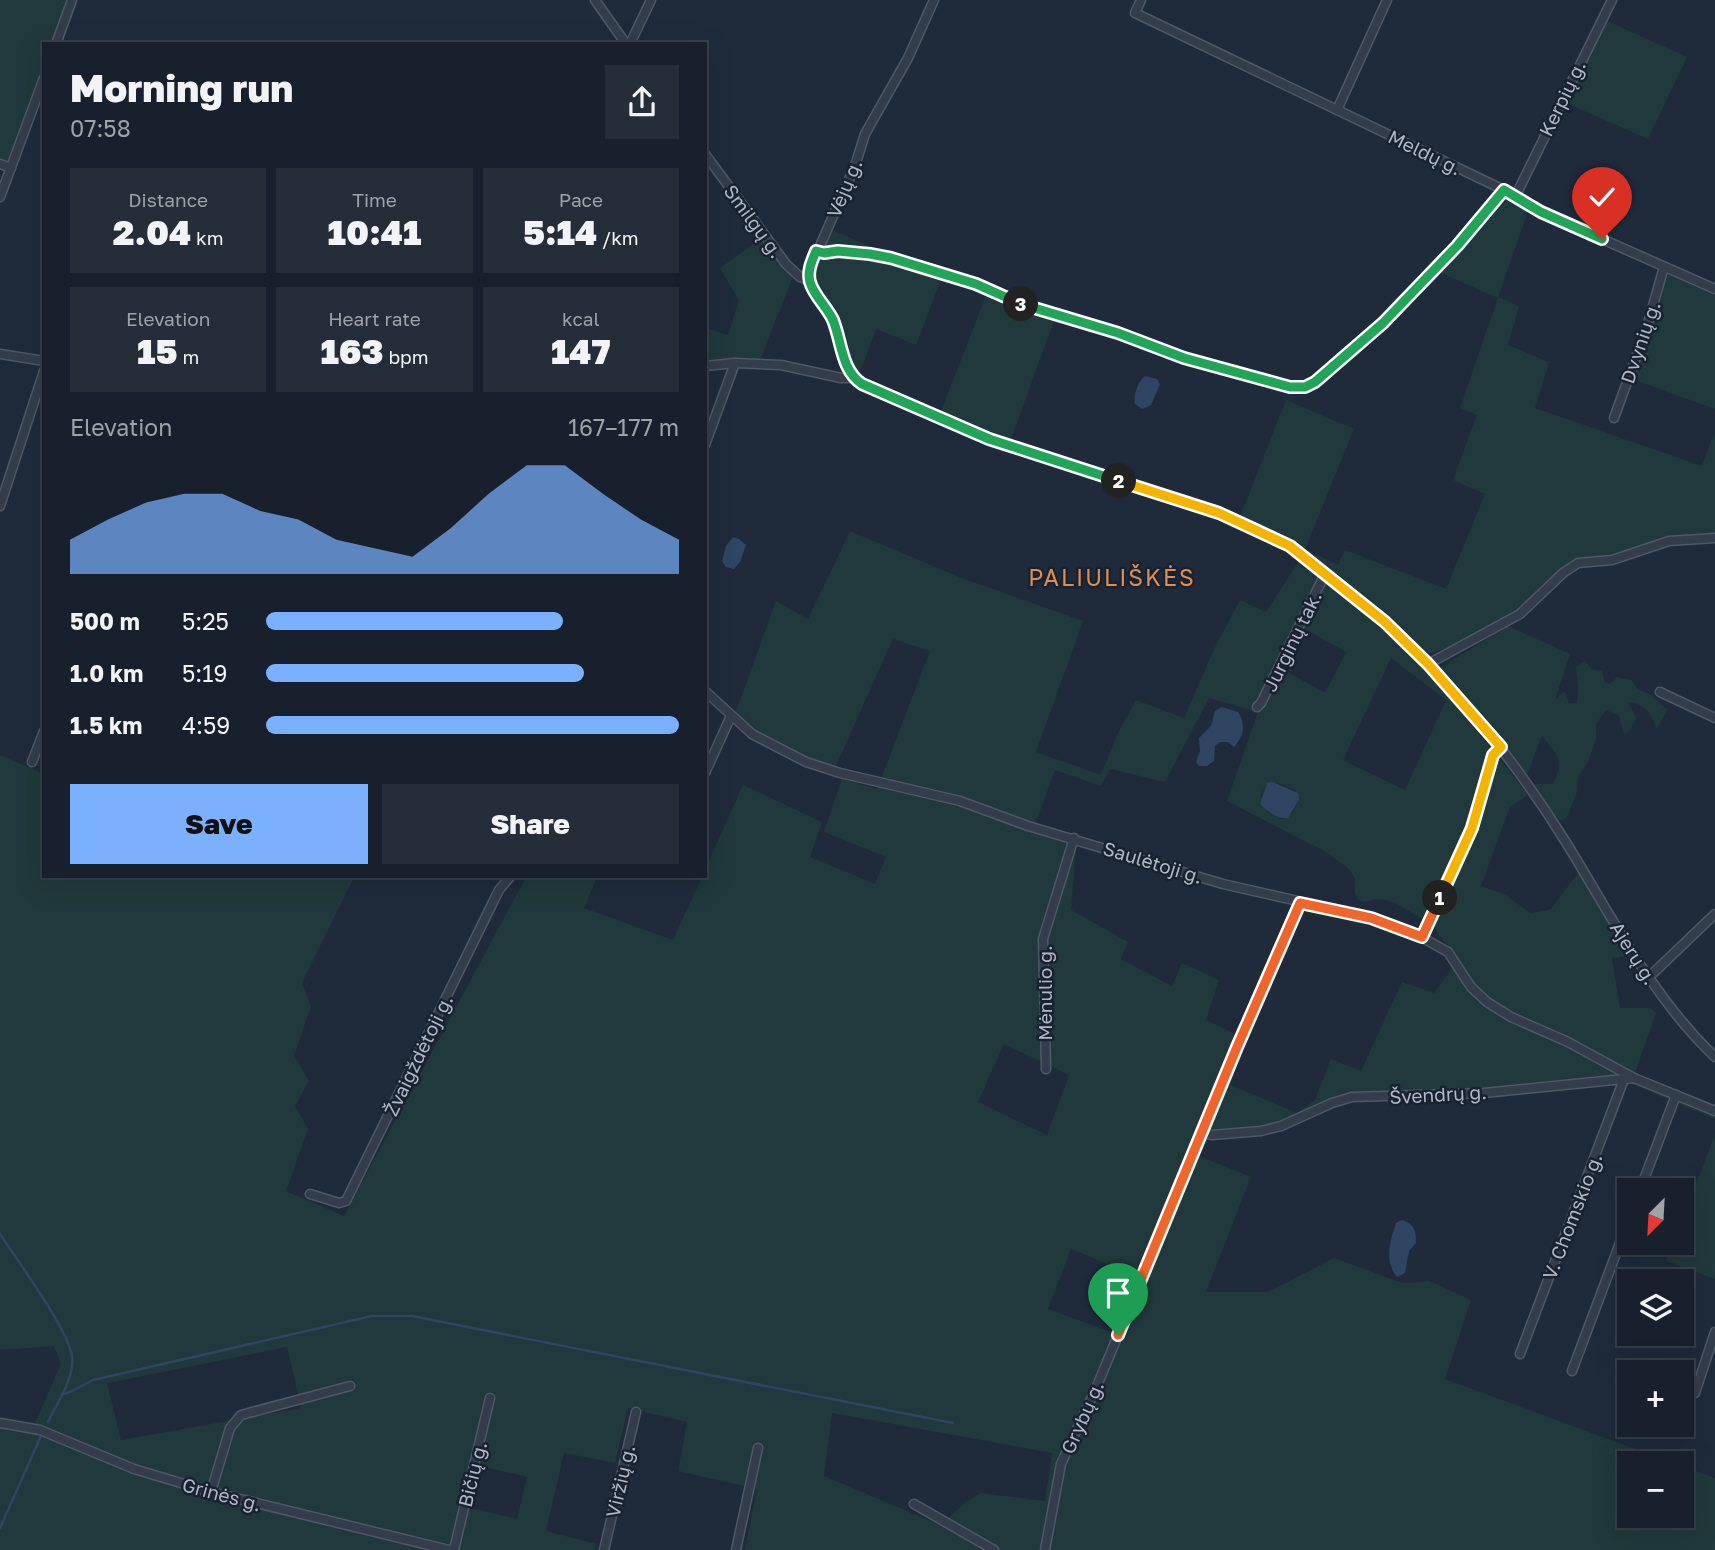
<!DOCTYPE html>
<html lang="en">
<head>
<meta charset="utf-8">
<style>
	body { margin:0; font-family:"Golos Text",sans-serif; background:#242d38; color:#f1f3f6; height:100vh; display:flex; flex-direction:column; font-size:26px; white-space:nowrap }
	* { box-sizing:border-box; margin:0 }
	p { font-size:23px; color:#9ea3a9 }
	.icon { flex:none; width:38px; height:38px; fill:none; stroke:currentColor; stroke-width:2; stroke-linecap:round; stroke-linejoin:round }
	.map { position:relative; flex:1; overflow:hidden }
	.details { position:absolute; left:42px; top:42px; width:665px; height:836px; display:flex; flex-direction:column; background:#17202c; border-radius:0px; box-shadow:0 7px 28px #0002,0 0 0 2px #363e48 }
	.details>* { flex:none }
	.needle { width:46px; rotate:204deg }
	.tools { position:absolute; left:1617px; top:1178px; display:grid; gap:14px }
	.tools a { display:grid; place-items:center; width:77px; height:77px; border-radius:0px; background:#17202c; box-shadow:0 7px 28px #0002,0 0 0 2px #363e48; font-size:35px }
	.pin { position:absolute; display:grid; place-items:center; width:60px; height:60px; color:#fff; margin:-72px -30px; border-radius:50% 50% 50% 0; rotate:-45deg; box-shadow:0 0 7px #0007 }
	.pin .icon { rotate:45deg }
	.km { position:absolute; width:35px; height:35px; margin:-18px; border-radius:50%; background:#222; color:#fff; font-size:19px; line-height:35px; text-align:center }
	.round { display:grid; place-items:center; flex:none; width:74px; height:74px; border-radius:0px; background:#242d38 }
	.head { display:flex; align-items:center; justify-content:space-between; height:119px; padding:0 28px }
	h1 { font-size:38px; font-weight:800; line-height:52px }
	.stats { display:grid; grid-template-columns:repeat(3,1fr); gap:10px; height:119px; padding:7px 28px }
	.stats div { display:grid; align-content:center; border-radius:0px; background:#242d38; text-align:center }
	.stats b { font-size:35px; font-weight:800 }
	.stats small { font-size:19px; font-weight:400 }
	.stats p { font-size:19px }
	.chart { height:196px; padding:14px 28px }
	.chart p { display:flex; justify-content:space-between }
	.chart svg { width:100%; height:126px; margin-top:7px; fill:#7bb0ff; opacity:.7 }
	.button { display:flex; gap:14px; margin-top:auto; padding:14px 28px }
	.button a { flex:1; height:80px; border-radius:0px; background:#7bb0ff; color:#111; font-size:28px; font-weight:800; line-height:80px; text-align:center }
	.button a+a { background:#242d38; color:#f1f3f6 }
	ul { padding:0 28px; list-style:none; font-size:23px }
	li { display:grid; grid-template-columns:112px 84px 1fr; align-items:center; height:52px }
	li i { height:18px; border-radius:9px; background:#7bb0ff }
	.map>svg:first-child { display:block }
</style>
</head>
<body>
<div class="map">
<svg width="1715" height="1550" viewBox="0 0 1715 1550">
	<rect width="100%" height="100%" fill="#1f2b3b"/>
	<g fill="#21393c" fill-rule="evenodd">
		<polygon points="0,0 77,0 61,44 44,44 44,88 10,160 6,163 0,161"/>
		<polygon points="1603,19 1687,57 1648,139 1564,102"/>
		<polygon points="1507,201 1512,201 1528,211 1498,297 1519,306 1508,345 1549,362 1535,408 1702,466 1715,431 1715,534 1672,536 1612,554 1582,560 1520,610 1455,646 1424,655 1378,610 1290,542 1240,517 1286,400 1354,429 1305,549 1338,565 1345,550 1446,589 1485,494 1453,480 1477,415 1460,408 1498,298 1439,272 1501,203"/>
		<polygon points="830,229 942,277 916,345 876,329 858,377 854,375 840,321 813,279 814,265"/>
		<polygon points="762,238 793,277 760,360 705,363 705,328 728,335 739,301 720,268"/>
		<polygon points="1667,271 1715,293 1715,409 1632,379"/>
		<polygon points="986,296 1054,321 1010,442 939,416"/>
		<path d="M850,531l109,46 124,44 -47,131 65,23 18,-44 17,-31 48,18 32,-73 24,-45 26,12 34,-53 126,108 102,128 -18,12 -29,79 25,9 24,18 20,-3 28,-37 53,83 -19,2 8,50h31l5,5 -22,63 81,32v11l-83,-35 -153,15 -131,3 -80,32 -59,4 -10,18 52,21 -45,115h62l66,-34 68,25 27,-2 42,19 -26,79 228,84h-44v53h53v-50l33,12v72h-970l12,-61 -79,-18 9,-49 -59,-14 -13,55 -51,-10 -18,78 51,13 -2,6h-595v-122l31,5 30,-69 -7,-18 -54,4v-595l44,19v103h310l-52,106 9,24 -17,48 15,26 -14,25 13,23 -22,62 58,25 182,-339h71l-13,31 89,32 29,-63h3v-8l38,-84 79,37 -12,35 65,27 11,-27 -62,-25 18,-53 35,10 53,-138 -37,-12 -58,129 -49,-19 -52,-32 42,-116 32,18zM1303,628l43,24 -21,41 -43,-24zM1391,658l55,42 -41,90 -62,-30zM1209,698l49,14 -31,89 97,50 24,17 7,10v15l3,7 7,2 11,-3 11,1 12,5 36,22 4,9 20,23 -25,34 -32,-11 -41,89 -30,-12 -16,41 -18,13 -78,-33 18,-45 -31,-15 13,-40 -37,-17 -10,23 -51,-27 7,-17 -57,-32 5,-64 -44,-13 23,-63 46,16 9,-17 55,13zM1267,783h11l17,7 4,10 -7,14 -9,5 -15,-7 -7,-16zM1004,1044l65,31 -22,60 -69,-33zM1071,1249l65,27 -20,58 -68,-25zM287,1347l14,61 -180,32 -14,-57zM832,1413l220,40 -7,48 -64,-8 -14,8 -27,24 -116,-49zM477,1465l50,12 -10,42 -50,-12z"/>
		<path d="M1508,626l62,28 -15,46 9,-9 5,12h8l1,-16 -2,-20 9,-6 7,9 10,1 3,12 5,1 7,-7 14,3 7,9 14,7 16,14 -11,18c-6,-14 -12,-25 -29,-26l8,16 -6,12 -6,4 -5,-18 -13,-6 -10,14v15l-8,23 -10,16 -1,14 -8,20 -3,6 -7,3 -26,-37h20c13,-23 3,-30 -11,-48l-15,39 -87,-107z"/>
		<polygon points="1715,1134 1715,1279 1666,1261 1673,1243 1682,1242 1682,1221"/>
	</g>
	<g fill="#304562">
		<path d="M1145,376l12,3 3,5 -9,21 -9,4 -7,-5c-2,-10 3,-22 10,-28z"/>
		<polygon points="733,537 739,539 746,545 740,562 734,569 726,567 722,561 726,546"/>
		<path d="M1222,707l16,5c8,11 6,25 -4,35l-6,-5h-8l-5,4 -1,15 -7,5h-8l-3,-4 4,-11 -1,-13 12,-12 4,-15z"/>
		<path d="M1273,782l25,11 1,7 -11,18c-10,2 -21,-7 -28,-14l7,-21z"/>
		<path d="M1402,1220c12,4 14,10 14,23l-7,8 -4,22 -8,4c-13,-15 -7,-37 -1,-54z"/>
	</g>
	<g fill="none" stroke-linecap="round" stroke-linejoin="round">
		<g stroke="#304562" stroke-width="2.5">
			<path d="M0,1234c17,26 68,95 72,122 3,22 -15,47 -24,66"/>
			<polyline points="62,1394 70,1392 93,1380 372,1316 412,1316 953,1423"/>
			<polyline points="0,1528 41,1436"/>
		</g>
		<g stroke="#4e5866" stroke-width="11">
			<g id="minor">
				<polyline points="595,0 626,44"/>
				<polyline points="1141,0 1135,13 1504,190 1541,212 1715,289"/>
				<polyline points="56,44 72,0"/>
				<polyline points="630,44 651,0"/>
				<polyline points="1337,110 1387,0"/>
				<polyline points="705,154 786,264 800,277 809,280"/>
				<polyline points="0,164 11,168"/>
				<polyline points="0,197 44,78"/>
				<polyline points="1515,197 1612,0"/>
				<polyline points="816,251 824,253 838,251 870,254 891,258 976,284 1031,308 1118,333 1184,358 1290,387 1305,387 1315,382 1383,323 1457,246 1504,190"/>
				<polyline points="0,354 44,361"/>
				<path d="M705,366l30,-3 46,2 60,13h12l19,11 117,50 230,74c24,9 50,19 71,34 112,77 206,182 277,297 45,73 85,153 148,213"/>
				<path d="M853,378c-14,-22 -14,-50 -28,-73 -8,-12 -16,-19 -16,-34l46,-105 10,-32 43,-76 26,-58"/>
				<polyline points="1614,418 1646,330 1664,267"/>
				<polyline points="705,445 735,363"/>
				<polyline points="0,506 44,371"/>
				<polyline points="1428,664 1520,614 1563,573 1578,563 1612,560 1669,541 1715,538"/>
				<polyline points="705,691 752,734 806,762 840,773 960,801 1028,826 1223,884 1372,918 1421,937 1448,952 1471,987 1487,1002 1511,1017 1568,1042 1634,1078 1715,1111"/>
				<polyline points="1660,692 1715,718"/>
				<polyline points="1257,707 1261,703 1325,574"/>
				<polyline points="32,762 44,731"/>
				<polyline points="705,773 731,716"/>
				<polyline points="1421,937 1464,846 1493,756 1501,747"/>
				<polyline points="1648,978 1715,914"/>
				<polyline points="1046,1069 1043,939 1074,838"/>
				<polyline points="1203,1133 1212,1135 1261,1131 1281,1126 1332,1103 1352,1097 1484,1093 1634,1078"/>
				<polyline points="1640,1190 1676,1095"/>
				<polyline points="310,1194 339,1203 346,1201 499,890 510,877"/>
				<polyline points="1520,1354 1624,1079"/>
				<polyline points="1572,1371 1629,1219"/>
				<polyline points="1695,1393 1715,1332"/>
				<polyline points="0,1423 40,1430 134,1469 211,1492 449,1550"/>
				<polyline points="211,1492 230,1428 241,1415 350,1386"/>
				<polyline points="914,1504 994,1550"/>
				<polyline points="454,1550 490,1398"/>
				<polyline points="604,1550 636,1412"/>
				<polyline points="736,1550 758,1448"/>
				<polyline points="1045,1550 1061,1464 1097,1386 1237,1047 1300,903"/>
			</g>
		</g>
		<use href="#minor" stroke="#333d4b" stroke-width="8"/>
	</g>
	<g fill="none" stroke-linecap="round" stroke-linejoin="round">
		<g stroke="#fff" stroke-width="14">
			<polyline id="split-1" points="1118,1335 1237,1047 1300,903 1371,918 1422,937 1440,898"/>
		</g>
		<g stroke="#fff" stroke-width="14">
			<polyline id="split-2" points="1119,481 1219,513 1290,546 1385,622 1428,664 1501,747 1493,755 1472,828 1440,898"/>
		</g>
		<g stroke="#fff" stroke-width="14">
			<path id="split-3" d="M1021,304l-45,-20 -85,-26 -21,-4 -32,-3 -14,2 -8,-2c-4,10 -9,20 -6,31 4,14 17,25 23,38 9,22 8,50 29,64l127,55 130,42"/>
		</g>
		<g stroke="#fff" stroke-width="14">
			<polyline id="split-4" points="1021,304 1118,333 1184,358 1290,387 1305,387 1315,382 1383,323 1457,246 1504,190 1541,212 1602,239"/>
		</g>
		<use href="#split-1" stroke="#f0652b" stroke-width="9"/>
		<use href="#split-2" stroke="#f5b400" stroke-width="9"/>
		<use href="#split-3" stroke="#22a559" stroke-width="9"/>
		<use href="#split-4" stroke="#22a559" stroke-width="9"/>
	</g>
	<g text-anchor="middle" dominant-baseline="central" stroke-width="5" stroke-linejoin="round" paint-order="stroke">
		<g font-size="19" fill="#aeb8c7" stroke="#192230">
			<text transform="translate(1562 98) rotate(-64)">Kerpių g.</text>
			<text transform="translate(1425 152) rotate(26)">Meldų g.</text>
			<text transform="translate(844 188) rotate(-67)">Vėjų g.</text>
			<text transform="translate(754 221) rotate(54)">Smilgų g.</text>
			<text transform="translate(1640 342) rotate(-71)">Dvynių g.</text>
			<text transform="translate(1292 641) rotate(-64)">Jurginų tak.</text>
			<text transform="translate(1153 862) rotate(17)">Saulėtoji g.</text>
			<text transform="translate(1634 953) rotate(58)">Ajerų g.</text>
			<text transform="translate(1044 993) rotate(-90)">Mėnulio g.</text>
			<text transform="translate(418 1055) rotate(-64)">Žvaigždėtoji g.</text>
			<text transform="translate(1438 1094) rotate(-3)">Švendrų g.</text>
			<text transform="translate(1572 1216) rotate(-69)">V. Chomskio g.</text>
			<text transform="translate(1082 1417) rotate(-66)">Grybų g.</text>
			<text transform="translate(472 1474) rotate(-76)">Bičių g.</text>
			<text transform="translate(620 1481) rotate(-77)">Viržių g.</text>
			<text transform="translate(222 1494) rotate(15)">Grinės g.</text>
		</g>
		<g font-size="23" letter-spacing="2" fill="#dc8e54" stroke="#192230">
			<text x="1112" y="577">PALIULIŠKĖS</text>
		</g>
	</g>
</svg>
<div class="tools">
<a><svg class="needle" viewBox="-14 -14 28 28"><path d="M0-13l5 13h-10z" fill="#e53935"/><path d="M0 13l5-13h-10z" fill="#9ea3a9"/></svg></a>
<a><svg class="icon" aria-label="layers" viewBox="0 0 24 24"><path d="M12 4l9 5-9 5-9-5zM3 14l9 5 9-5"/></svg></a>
<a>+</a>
<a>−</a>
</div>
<div class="pin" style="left:1118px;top:1335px;background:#1e9e55"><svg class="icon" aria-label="arrive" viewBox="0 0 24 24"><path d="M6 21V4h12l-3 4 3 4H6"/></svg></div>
<div class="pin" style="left:1602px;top:239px;background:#d93025"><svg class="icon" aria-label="check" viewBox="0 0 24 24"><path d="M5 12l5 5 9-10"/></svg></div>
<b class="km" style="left:1440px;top:898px">1</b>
<b class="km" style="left:1119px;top:481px">2</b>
<b class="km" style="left:1021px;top:304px">3</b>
<section class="details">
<div class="head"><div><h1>Morning run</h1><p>07:58</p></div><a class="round"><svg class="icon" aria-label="share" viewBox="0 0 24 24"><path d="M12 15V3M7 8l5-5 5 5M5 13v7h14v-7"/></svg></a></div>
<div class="stats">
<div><p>Distance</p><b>2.04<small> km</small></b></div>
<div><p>Time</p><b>10:41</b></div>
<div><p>Pace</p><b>5:14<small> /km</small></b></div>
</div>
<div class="stats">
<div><p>Elevation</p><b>15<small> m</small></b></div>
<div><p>Heart rate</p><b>163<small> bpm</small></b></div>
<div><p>kcal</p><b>147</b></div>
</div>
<div class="chart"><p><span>Elevation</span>167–177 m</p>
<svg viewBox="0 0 160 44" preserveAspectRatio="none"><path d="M0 44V32L10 25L20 19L30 16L40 16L50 22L60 25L70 32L80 35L90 38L100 28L110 16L120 6L130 6L140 16L150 25L160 32V44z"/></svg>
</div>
<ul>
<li><b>500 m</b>5:25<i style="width:72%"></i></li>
<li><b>1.0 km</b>5:19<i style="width:77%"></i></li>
<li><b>1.5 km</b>4:59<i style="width:100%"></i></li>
</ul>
<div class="button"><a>Save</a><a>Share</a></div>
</section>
</div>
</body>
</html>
